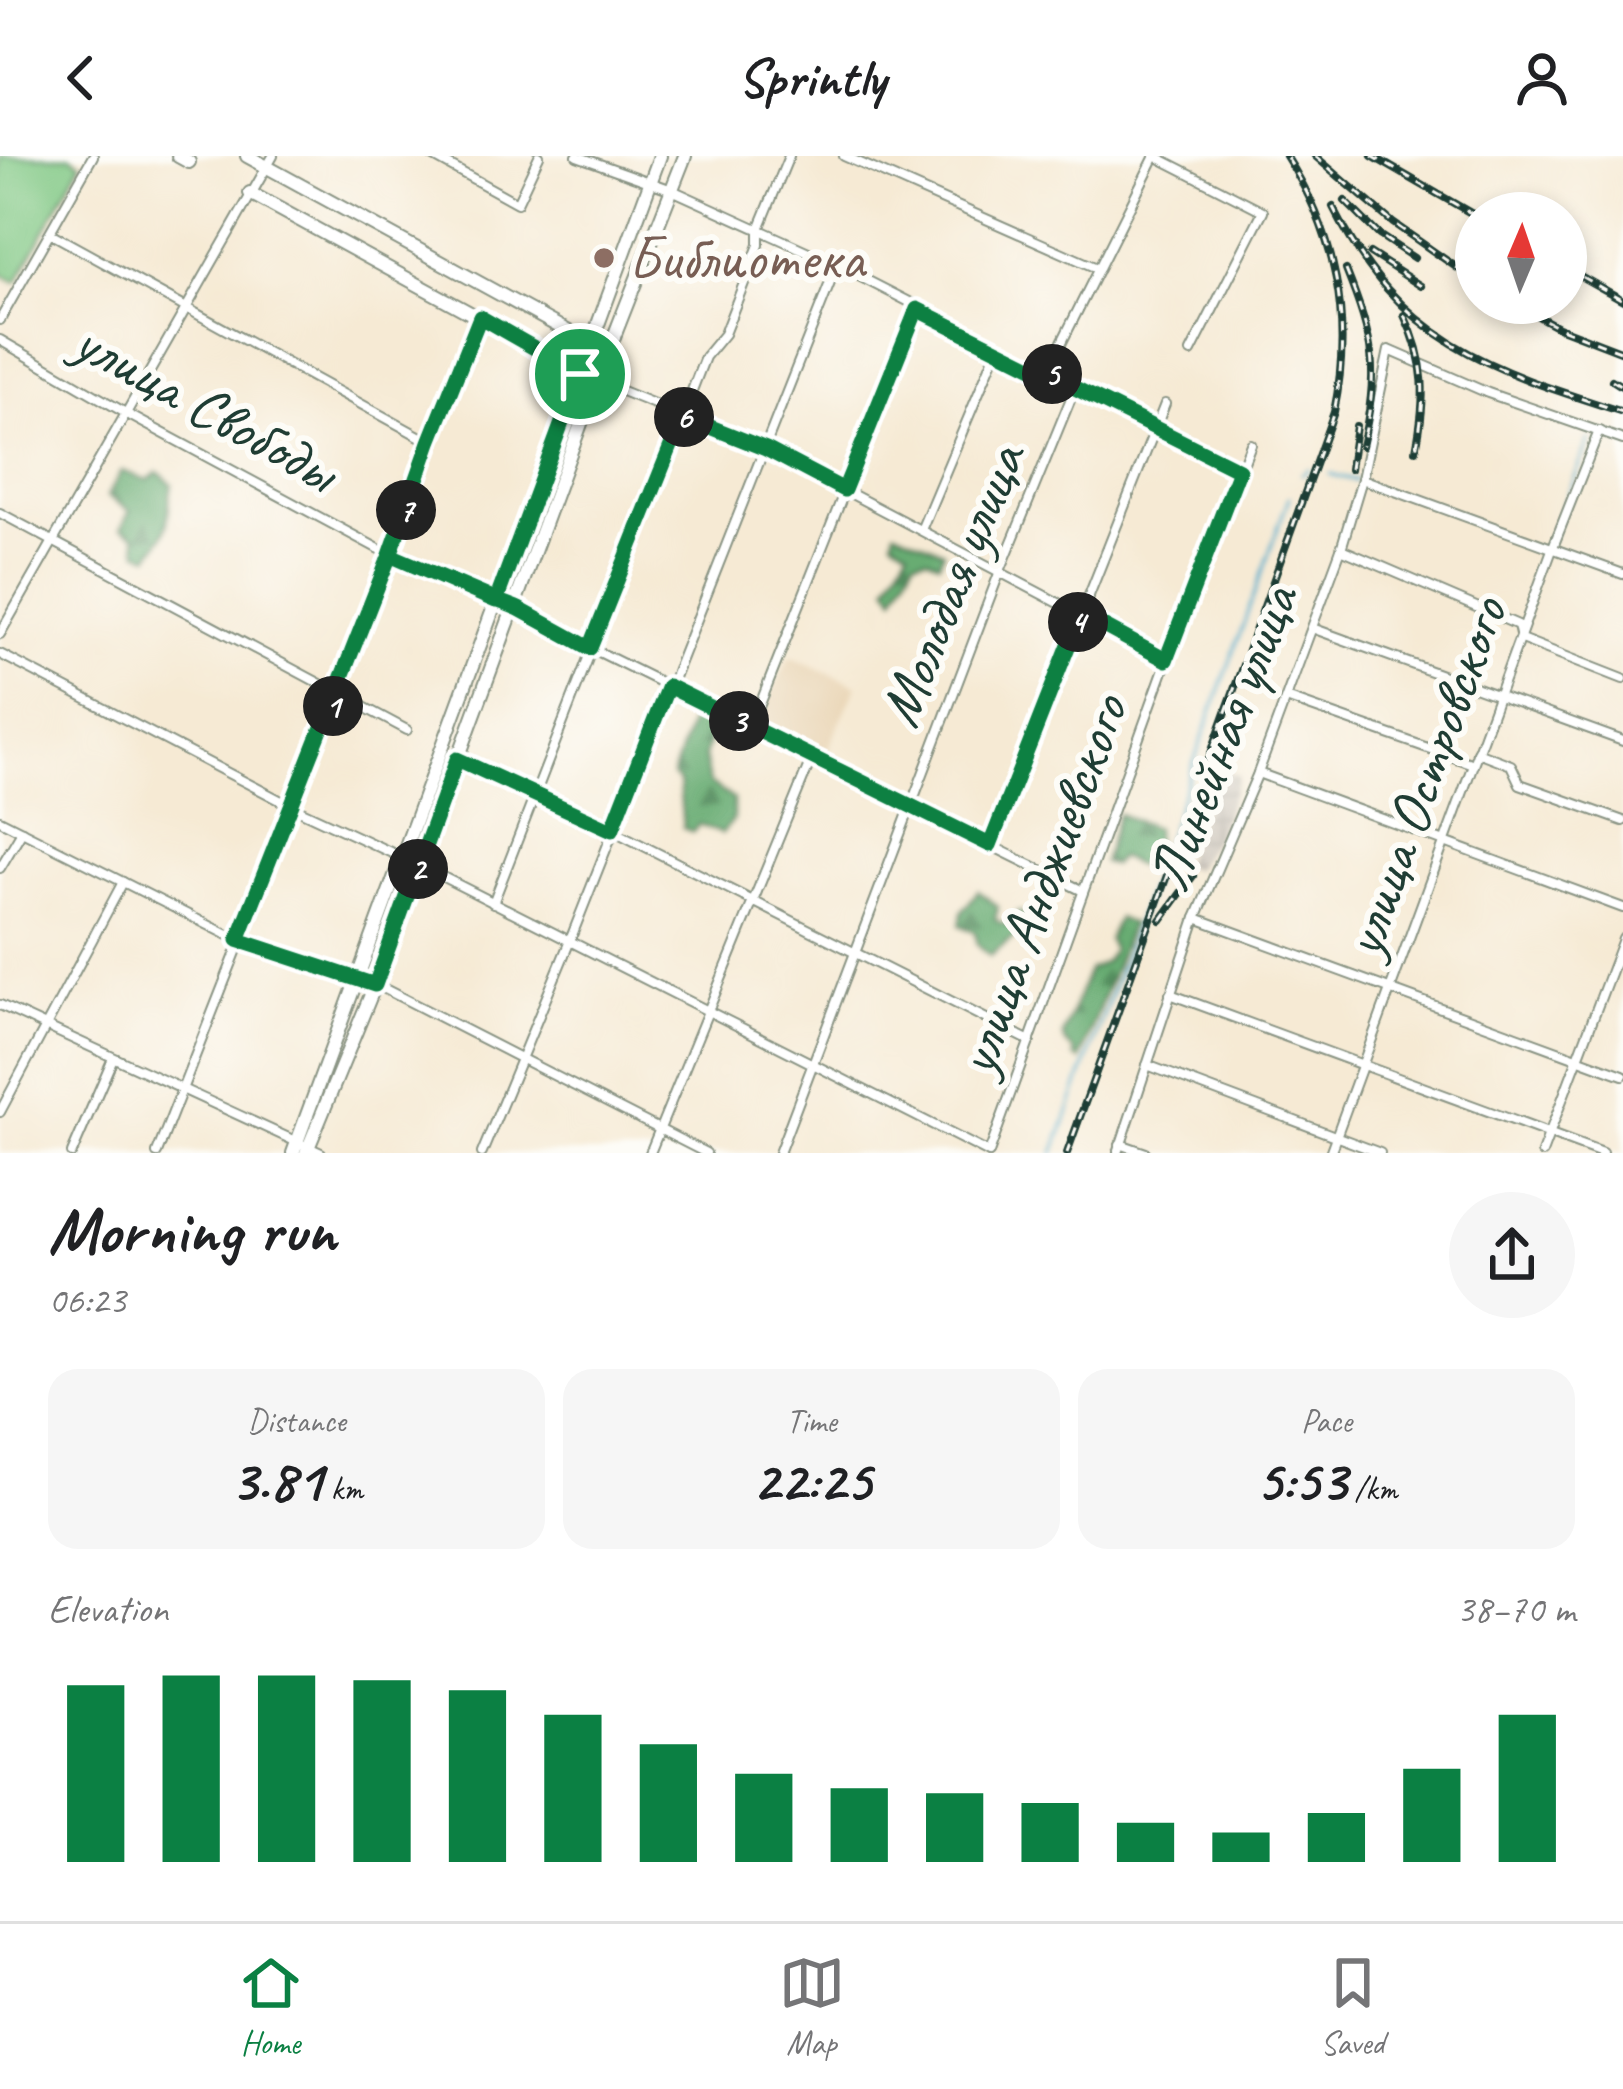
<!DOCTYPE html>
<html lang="en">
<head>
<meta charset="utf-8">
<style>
	body { margin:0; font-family:Caveat,sans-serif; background:#f6f6f6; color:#202124; height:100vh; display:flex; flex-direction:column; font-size:45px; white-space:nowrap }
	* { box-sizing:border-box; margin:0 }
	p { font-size:39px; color:#757577 }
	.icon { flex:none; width:66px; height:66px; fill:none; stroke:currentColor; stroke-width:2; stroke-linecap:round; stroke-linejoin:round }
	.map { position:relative; height:997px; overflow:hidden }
	.side { display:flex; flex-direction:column; background:#fff; flex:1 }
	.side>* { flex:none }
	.needle { width:78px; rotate:2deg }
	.fabs { position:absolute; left:1455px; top:36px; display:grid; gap:24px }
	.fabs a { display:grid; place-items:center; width:132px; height:132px; border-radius:50%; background:#fff; box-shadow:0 6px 18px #0003; font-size:60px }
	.pin { position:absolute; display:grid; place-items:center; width:102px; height:102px; color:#fff; margin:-51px; border:6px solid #fff; border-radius:50%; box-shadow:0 3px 12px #0007 }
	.km { position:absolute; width:60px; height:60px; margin:-30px; border-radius:50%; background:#222; color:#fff; font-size:33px; line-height:60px; text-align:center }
	.round { display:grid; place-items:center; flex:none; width:126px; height:126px; border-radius:63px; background:#f6f6f6 }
	.headline { display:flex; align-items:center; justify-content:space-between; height:204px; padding:0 48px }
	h1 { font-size:66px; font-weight:700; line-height:90px }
	.metrics { display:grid; grid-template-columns:repeat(3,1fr); gap:18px; height:204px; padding:12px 48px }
	.metrics div { display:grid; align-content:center; border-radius:30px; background:#f6f6f6; text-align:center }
	.metrics b { font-size:60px; font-weight:700 }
	.metrics small { font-size:33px; font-weight:400 }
	.metrics p { font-size:33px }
	.chart { height:336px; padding:24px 48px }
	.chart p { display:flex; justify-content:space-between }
	.chart svg { width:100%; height:216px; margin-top:12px; stroke:#0b8043; stroke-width:6 }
	header { display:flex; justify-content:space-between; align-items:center; height:156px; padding:0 48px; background:#fff; font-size:54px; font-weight:700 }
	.tab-bar { display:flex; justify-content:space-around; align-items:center; height:168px; border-top:3px solid #e0e0e0; background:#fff; font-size:33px; color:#757577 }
	.tab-bar a { display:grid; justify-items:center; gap:6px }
	.tab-bar .active { color:#0b8043 }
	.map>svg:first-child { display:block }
</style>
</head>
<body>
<header><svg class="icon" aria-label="back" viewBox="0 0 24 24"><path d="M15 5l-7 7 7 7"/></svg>Sprintly<svg class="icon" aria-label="person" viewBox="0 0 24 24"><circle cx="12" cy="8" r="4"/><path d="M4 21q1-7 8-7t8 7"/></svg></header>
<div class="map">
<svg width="1623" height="997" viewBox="0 0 1623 997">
	<defs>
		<pattern id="industrial-grid" width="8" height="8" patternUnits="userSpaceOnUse" patternTransform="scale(3)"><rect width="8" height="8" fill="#cbc3b8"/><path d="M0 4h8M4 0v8" fill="none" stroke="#aea89f"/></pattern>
		<pattern id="forest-firs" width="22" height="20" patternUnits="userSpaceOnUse" patternTransform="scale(3)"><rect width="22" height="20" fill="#68ac72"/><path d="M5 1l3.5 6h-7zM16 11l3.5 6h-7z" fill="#558d5e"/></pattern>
	</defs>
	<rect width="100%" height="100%" fill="#fdfcf7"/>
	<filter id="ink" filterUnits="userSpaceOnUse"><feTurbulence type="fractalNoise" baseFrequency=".00833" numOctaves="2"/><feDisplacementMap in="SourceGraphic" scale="24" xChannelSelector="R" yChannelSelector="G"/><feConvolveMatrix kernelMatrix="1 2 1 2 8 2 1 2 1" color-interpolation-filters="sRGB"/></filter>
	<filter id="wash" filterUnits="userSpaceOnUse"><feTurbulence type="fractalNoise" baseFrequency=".004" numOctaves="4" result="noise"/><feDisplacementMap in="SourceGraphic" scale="48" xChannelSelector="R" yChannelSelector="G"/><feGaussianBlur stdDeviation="2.7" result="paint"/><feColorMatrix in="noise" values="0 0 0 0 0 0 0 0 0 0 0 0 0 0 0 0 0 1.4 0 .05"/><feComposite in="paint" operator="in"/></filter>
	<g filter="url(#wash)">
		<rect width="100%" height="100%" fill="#f6ead4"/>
		<polygon fill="#ebd8ba" points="790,500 857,529 826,598 758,566"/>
		<polygon fill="url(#industrial-grid)" points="1219,613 1239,620 1218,678 1193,714 1182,709"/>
		<g fill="url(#forest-firs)" stroke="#447453" stroke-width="3">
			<path d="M122,315l26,9 10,-8 14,12c-7,32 2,44 -23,72l-11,-5 -3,-16 -14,-7 9,-17 -23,-15z"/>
			<polygon points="895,374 944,395 939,406 927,401 915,403 895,440 888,429 909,393 893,383"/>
			<polygon points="694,555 715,565 704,600 709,627 733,643 733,664 721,678 699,668 693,676 683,672 679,626 672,620"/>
			<polygon points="1118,658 1155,672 1155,688 1141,711 1119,701 1112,709 1103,707"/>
			<polygon points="978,735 998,751 995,764 1006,769 1018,756 1025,758 1018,778 990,800 977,788 975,776 960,769 962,756"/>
			<polygon points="1118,762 1131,768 1080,904 1074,901 1075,896 1065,887 1063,879 1088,815 1106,805 1112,794 1108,783"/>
		</g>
		<polygon fill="#80c884" stroke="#50825c" stroke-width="3" points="0,0 70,0 81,7 17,126 0,118"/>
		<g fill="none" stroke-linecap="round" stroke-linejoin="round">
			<g stroke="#4eadcd" stroke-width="3">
				<polyline points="1157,283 1234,317"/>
				<polyline points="1302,318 1309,313"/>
				<polyline points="1330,318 1356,325"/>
				<polyline points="1549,385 1590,284"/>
				<polyline points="1054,997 1289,341"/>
			</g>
		</g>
	</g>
	<g filter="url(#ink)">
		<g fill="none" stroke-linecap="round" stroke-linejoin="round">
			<g stroke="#8a9484" stroke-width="12">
				<g id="street">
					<polyline points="432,0 517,47 539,0"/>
					<polyline points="577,0 672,34 837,109 1239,314"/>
					<polyline points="844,0 1099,113"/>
					<polyline points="1155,0 1263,55 1191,196"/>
					<polyline points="50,77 430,286"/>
					<polyline points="0,164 93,0"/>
					<polyline points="0,184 129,259 390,399 519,453 591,492 1083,735"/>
					<polyline points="1047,216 1155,0"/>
					<polyline points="617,233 766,293 1167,504"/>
					<polyline points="1362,323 1623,418"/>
					<polyline points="0,357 407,574"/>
					<polyline points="921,374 998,191"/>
					<polyline points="1341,393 1518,469 1521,483 1623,523"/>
					<polyline points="1312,472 1623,585"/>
					<polyline points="0,478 273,0"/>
					<polyline points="0,498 293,651 418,709"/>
					<polyline points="1286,542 1473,608"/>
					<polyline points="751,571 917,153"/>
					<polyline points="1477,596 1511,609 1520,628 1623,665"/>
					<polyline points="457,603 612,674 1030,885"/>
					<polyline points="1258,617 1623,752"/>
					<polyline points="0,664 238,784 379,830 706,997"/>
					<polyline points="990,689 1165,248"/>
					<polyline points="0,712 22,675"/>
					<polyline points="443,721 989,997"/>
					<polyline points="493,747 705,201 724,178 759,89 759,73 789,0"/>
					<polyline points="1196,762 1623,919"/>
					<polyline points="1170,838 1602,997"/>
					<polyline points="0,849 321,997"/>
					<polyline points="1147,909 1380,997"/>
					<polyline points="0,956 123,726"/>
					<polyline points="1120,988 1146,997"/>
					<polyline points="72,997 113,902"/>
					<polyline points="157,997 338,537 430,286 480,162"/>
					<polyline points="482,997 569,787 837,109"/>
					<polyline points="650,997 812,601"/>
					<polyline points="779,997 1000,415 1076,230"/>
					<polyline points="989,997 1167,504 1251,288"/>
					<polyline points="1118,997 1196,762 1258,617 1341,393 1362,323 1389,194 1488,237 1623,284"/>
					<polyline points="1330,997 1553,391 1599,275"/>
					<polyline points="1542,997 1623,783"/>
				</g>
			</g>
			<g stroke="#8a9484" stroke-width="16">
				<g id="secondary">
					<polyline points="178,0 189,6"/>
					<polyline points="247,0 591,188"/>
					<polyline points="250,37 580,217"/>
					<polyline points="293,997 660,0"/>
					<polyline points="306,997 375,829 597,224 685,0"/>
				</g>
			</g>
			<use href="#street" stroke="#fff" stroke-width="8"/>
			<use href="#secondary" stroke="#fff" stroke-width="12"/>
			<g stroke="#1f3d34" stroke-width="8">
				<g id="rail">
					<polyline points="1315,0 1393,67 1476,125"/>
					<polyline points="1372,0 1476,60"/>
					<polyline points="1345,45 1379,79 1414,102"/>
					<path d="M1333,51c67,134 155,162 290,205"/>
					<polyline points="1370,97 1421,130"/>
					<polyline points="1566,112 1623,144"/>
					<path d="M1346,114c28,70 34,102 16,176"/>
					<polyline points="1514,147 1558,171 1623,196"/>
					<path d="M1404,159c23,47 22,84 12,135"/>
					<polyline points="1612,224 1623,231"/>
					<polyline points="1350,313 1356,270"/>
					<polyline points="1161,764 1193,720"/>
					<path d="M1067,997l267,-741c19,-91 2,-179 -48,-256"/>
				</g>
			</g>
			<use href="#rail" stroke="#fdfcf7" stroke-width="3" stroke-dasharray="9" stroke-linecap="butt"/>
		</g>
	</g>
	<g fill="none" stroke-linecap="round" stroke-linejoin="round" filter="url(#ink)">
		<g stroke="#fff" stroke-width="24">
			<path id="route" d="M580,218l-84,227 -106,-46 -152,385 137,45 82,-226 155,71 56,-144 322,159 91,-231 85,46 73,-190 -322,-161 -73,181 -78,-41 -83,-33 -93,232 -71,-39c-11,-5 -22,-8 -33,-13l-96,-41 40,-113 50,-125 100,57"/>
		</g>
		<use href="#route" stroke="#0b8043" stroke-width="15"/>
	</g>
	<circle fill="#8d6e63" stroke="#fdfcf7" stroke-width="4.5" cx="604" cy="102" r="12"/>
	<g text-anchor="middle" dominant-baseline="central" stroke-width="12" stroke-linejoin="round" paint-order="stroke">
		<g font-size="60" fill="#785e54" stroke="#fdfcf7" text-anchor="start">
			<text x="628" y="102">Библиотека</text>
		</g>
		<g font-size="60" fill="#1f3d34" stroke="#fdfcf7">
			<text transform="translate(206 250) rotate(29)">улица Свободы</text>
			<text transform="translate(951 429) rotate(-68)">Молодая улица</text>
			<text transform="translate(1222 582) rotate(-69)">Линейная улица</text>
			<text transform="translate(1424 621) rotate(-70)">улица Островского</text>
			<text transform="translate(1041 729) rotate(-70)">улица Анджиевского</text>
		</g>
	</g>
</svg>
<div class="fabs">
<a><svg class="needle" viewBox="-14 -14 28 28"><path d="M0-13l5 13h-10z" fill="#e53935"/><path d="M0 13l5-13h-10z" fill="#757577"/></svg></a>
</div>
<div class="pin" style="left:580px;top:218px;background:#1e9e55"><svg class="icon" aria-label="arrive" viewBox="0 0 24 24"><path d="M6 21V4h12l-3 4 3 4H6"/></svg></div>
<b class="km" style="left:333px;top:550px">1</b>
<b class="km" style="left:418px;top:713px">2</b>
<b class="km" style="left:739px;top:565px">3</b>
<b class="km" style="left:1078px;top:466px">4</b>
<b class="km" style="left:1052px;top:218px">5</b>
<b class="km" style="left:684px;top:261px">6</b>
<b class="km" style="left:406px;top:354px">7</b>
</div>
<section class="side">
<div class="headline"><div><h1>Morning run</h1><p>06:23</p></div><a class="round"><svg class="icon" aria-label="share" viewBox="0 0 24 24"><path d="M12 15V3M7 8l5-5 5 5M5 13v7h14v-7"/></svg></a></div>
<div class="metrics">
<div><p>Distance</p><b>3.81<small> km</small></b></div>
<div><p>Time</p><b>22:25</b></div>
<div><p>Pace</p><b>5:53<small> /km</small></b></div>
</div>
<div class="chart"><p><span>Elevation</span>38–70 m</p>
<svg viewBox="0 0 160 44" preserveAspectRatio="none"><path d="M5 44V8M15 44V6M25 44V6M35 44V7M45 44V9M55 44V14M65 44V20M75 44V26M85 44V29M95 44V30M105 44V32M115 44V36M125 44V38M135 44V34M145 44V25M155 44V14"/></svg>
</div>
</section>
<nav class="tab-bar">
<a class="active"><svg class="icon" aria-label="home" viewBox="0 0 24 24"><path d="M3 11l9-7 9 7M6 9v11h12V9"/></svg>Home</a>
<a><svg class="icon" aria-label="map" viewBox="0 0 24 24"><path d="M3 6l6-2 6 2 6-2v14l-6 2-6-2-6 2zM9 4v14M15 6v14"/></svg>Map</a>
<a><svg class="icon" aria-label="saved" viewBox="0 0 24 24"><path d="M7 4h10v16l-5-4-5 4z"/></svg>Saved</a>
</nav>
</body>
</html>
